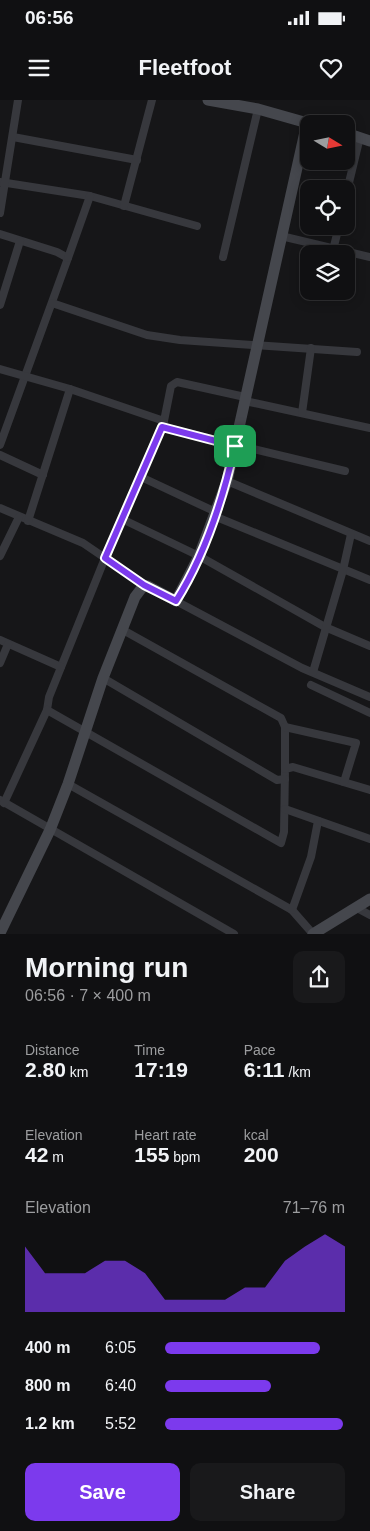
<!DOCTYPE html>
<html lang="en">
<head>
<meta charset="utf-8">
<style>
	body { margin:0; font-family:Helvetica,sans-serif; background:#19191b; color:#f1f3f6; height:100vh; display:flex; flex-direction:column; font-size:19px; white-space:nowrap }
	* { box-sizing:border-box; margin:0 }
	p { font-size:16px; color:#9c9d9f }
	.icon { flex:none; width:28px; height:28px; fill:none; stroke:currentColor; stroke-width:2; stroke-linecap:round; stroke-linejoin:round }
	.map { position:relative; height:834px; overflow:hidden }
	.side { display:flex; flex-direction:column; background:#101012; flex:1 }
	.side>* { flex:none }
	.needle { width:32px; rotate:100deg }
	.fabs { position:absolute; left:300px; top:15px; display:grid; gap:10px }
	.fabs a { display:grid; place-items:center; width:55px; height:55px; border-radius:10px; background:#101012; box-shadow:0 2px 12px #0003,0 0 0 1px #303032; font-size:25px }
	.pin { position:absolute; display:grid; place-items:center; width:42px; height:42px; color:#fff; margin:-21px; border-radius:10px; box-shadow:0 2px 8px #0006 }
	.round { display:grid; place-items:center; flex:none; width:52px; height:52px; border-radius:10px; background:#19191b }
	.overview { display:flex; align-items:center; justify-content:space-between; height:85px; padding:0 25px }
	h1 { font-size:28px; font-weight:600; line-height:38px }
	.metrics { display:grid; grid-template-columns:repeat(3,1fr); gap:8px; height:85px; padding:5px 25px }
	.metrics div { display:grid; align-content:center }
	.metrics b { font-size:21px; font-weight:600 }
	.metrics small { font-size:14px; font-weight:400 }
	.metrics p { font-size:14px }
	.chart { height:140px; padding:10px 25px }
	.chart p { display:flex; justify-content:space-between }
	.chart svg { width:100%; height:90px; margin-top:5px; fill:#7c3aed; opacity:.7 }
	.cta { display:flex; gap:10px; margin-top:auto; padding:10px 25px }
	.cta a { flex:1; height:58px; border-radius:10px; background:#7c3aed; color:#fff; font-size:20px; font-weight:600; line-height:58px; text-align:center }
	.cta a+a { background:#19191b; color:#f1f3f6 }
	ul { padding:0 25px; list-style:none; font-size:16px }
	li { display:grid; grid-template-columns:80px 60px 1fr; align-items:center; height:38px }
	li i { height:12px; border-radius:6px; background:#7c3aed }
	.status { display:flex; justify-content:space-between; align-items:center; height:35px; padding:0 25px; background:#101012; direction:ltr }
	.status svg { height:14px; fill:currentColor }
	header { display:flex; justify-content:space-between; align-items:center; height:65px; padding:0 25px; background:#101012; font-size:22px; font-weight:600 }
	.map>svg:first-child { display:block }
</style>
</head>
<body>
<div class="status"><b>06:56</b><svg viewBox="0 0 49 12"><path d="M0 12V9h3v3zM5 12V6h3v6zM10 12V3h3v9zM15 12V0h3v12zM26 1h20v11H26zM47 4h2v5h-2z"/></svg></div>
<header><svg class="icon" aria-label="menu" viewBox="0 0 24 24"><path d="M4 6h16M4 12h16M4 18h16"/></svg>Fleetfoot<svg class="icon" aria-label="heart" viewBox="0 0 24 24"><path d="M12 20l-8-8c-3-5 5-10 8-4 3-6 11-1 8 4z"/></svg></header>
<div class="map">
<svg width="370" height="834" viewBox="0 0 370 834">
	<rect width="100%" height="100%" fill="#161618"/>
	<g fill="none" stroke-linecap="round" stroke-linejoin="round">
		<g stroke="#37383d" stroke-width="8">
			<polyline points="13,37 137,60"/>
			<polyline points="0,82 90,96 197,126"/>
			<polyline points="346,95 360,37"/>
			<polyline points="124,106 152,0"/>
			<polyline points="0,113 18,0"/>
			<polyline points="0,134 57,152 68,158 0,345"/>
			<polyline points="281,136 370,157"/>
			<polyline points="333,150 339,126"/>
			<polyline points="223,157 258,9"/>
			<polyline points="68,158 90,96"/>
			<polyline points="52,203 147,235 180,240 357,252"/>
			<polyline points="0,205 20,141"/>
			<polyline points="0,269 70,289 164,321"/>
			<polyline points="245,301 370,328"/>
			<polyline points="302,313 311,248"/>
			<polyline points="162,327 345,371"/>
			<polyline points="0,355 43,375"/>
			<polyline points="141,377 216,412"/>
			<polyline points="227,381 370,441"/>
			<polyline points="0,408 83,443 105,458 49,597 47,610 281,743 284,732 285,669 293,667 370,690"/>
			<polyline points="214,416 370,480"/>
			<polyline points="122,419 199,456 325,527 370,546"/>
			<polyline points="28,421 70,289"/>
			<polyline points="0,456 19,417"/>
			<polyline points="144,485 105,458 164,321 171,286 177,282 245,297"/>
			<polyline points="176,501 302,568 370,597"/>
			<polyline points="123,530 281,618 285,627 285,669"/>
			<polyline points="0,540 61,567"/>
			<polyline points="0,563 8,544"/>
			<polyline points="313,572 343,470 351,434"/>
			<polyline points="103,578 277,680 285,679"/>
			<polyline points="311,585 370,613"/>
			<polyline points="285,627 356,643 344,682"/>
			<polyline points="68,684 292,810 313,834"/>
			<polyline points="0,700 234,834"/>
			<polyline points="4,703 47,610"/>
			<polyline points="285,709 370,739"/>
			<polyline points="357,808 370,815"/>
			<polyline points="292,810 311,757 318,721"/>
		</g>
		<g stroke="#45474d" stroke-width="11">
			<polyline points="208,0 258,9 311,24"/>
			<polyline points="346,33 370,41"/>
			<polyline points="0,833 50,730 68,684 103,578 135,497 144,485 148,486 176,501 199,456 227,381 307,23"/>
			<polyline points="313,834 370,799"/>
		</g>
	</g>
	<g fill="none" stroke-linecap="round" stroke-linejoin="round">
		<g stroke="#fff" stroke-width="10">
			<path id="route" d="M162,327l73,19c-12,53 -30,109 -59,155l-32,-16 -39,-27z"/>
		</g>
		<use href="#route" stroke="#7c3aed" stroke-width="6"/>
	</g>
</svg>
<div class="fabs">
<a><svg class="needle" viewBox="-14 -14 28 28"><path d="M0-13l5 13h-10z" fill="#e53935"/><path d="M0 13l5-13h-10z" fill="#9c9d9f"/></svg></a>
<a><svg class="icon" aria-label="locate" viewBox="0 0 24 24"><circle cx="12" cy="12" r="6"/><path d="M12 2v4M12 18v4M2 12h4M18 12h4"/></svg></a>
<a><svg class="icon" aria-label="layers" viewBox="0 0 24 24"><path d="M12 4l9 5-9 5-9-5zM3 14l9 5 9-5"/></svg></a>
</div>
<div class="pin" style="left:235px;top:346px;background:#1e9e55"><svg class="icon" aria-label="arrive" viewBox="0 0 24 24"><path d="M6 21V4h12l-3 4 3 4H6"/></svg></div>
</div>
<section class="side">
<div class="overview"><div><h1>Morning run</h1><p>06:56 · 7 × 400 m</p></div><a class="round"><svg class="icon" aria-label="share" viewBox="0 0 24 24"><path d="M12 15V3M7 8l5-5 5 5M5 13v7h14v-7"/></svg></a></div>
<div class="metrics">
<div><p>Distance</p><b>2.80<small> km</small></b></div>
<div><p>Time</p><b>17:19</b></div>
<div><p>Pace</p><b>6:11<small> /km</small></b></div>
</div>
<div class="metrics">
<div><p>Elevation</p><b>42<small> m</small></b></div>
<div><p>Heart rate</p><b>155<small> bpm</small></b></div>
<div><p>kcal</p><b>200</b></div>
</div>
<div class="chart"><p><span>Elevation</span>71–76 m</p>
<svg viewBox="0 0 160 44" preserveAspectRatio="none"><path d="M0 44V12L10 25L20 25L30 25L40 19L50 19L60 25L70 38L80 38L90 38L100 38L110 32L120 32L130 19L140 12L150 6L160 12V44z"/></svg>
</div>
<ul>
<li><b>400 m</b>6:05<i style="width:86%"></i></li>
<li><b>800 m</b>6:40<i style="width:59%"></i></li>
<li><b>1.2 km</b>5:52<i style="width:99%"></i></li>
</ul>
<div class="cta"><a>Save</a><a>Share</a></div>
</section>
</body>
</html>
